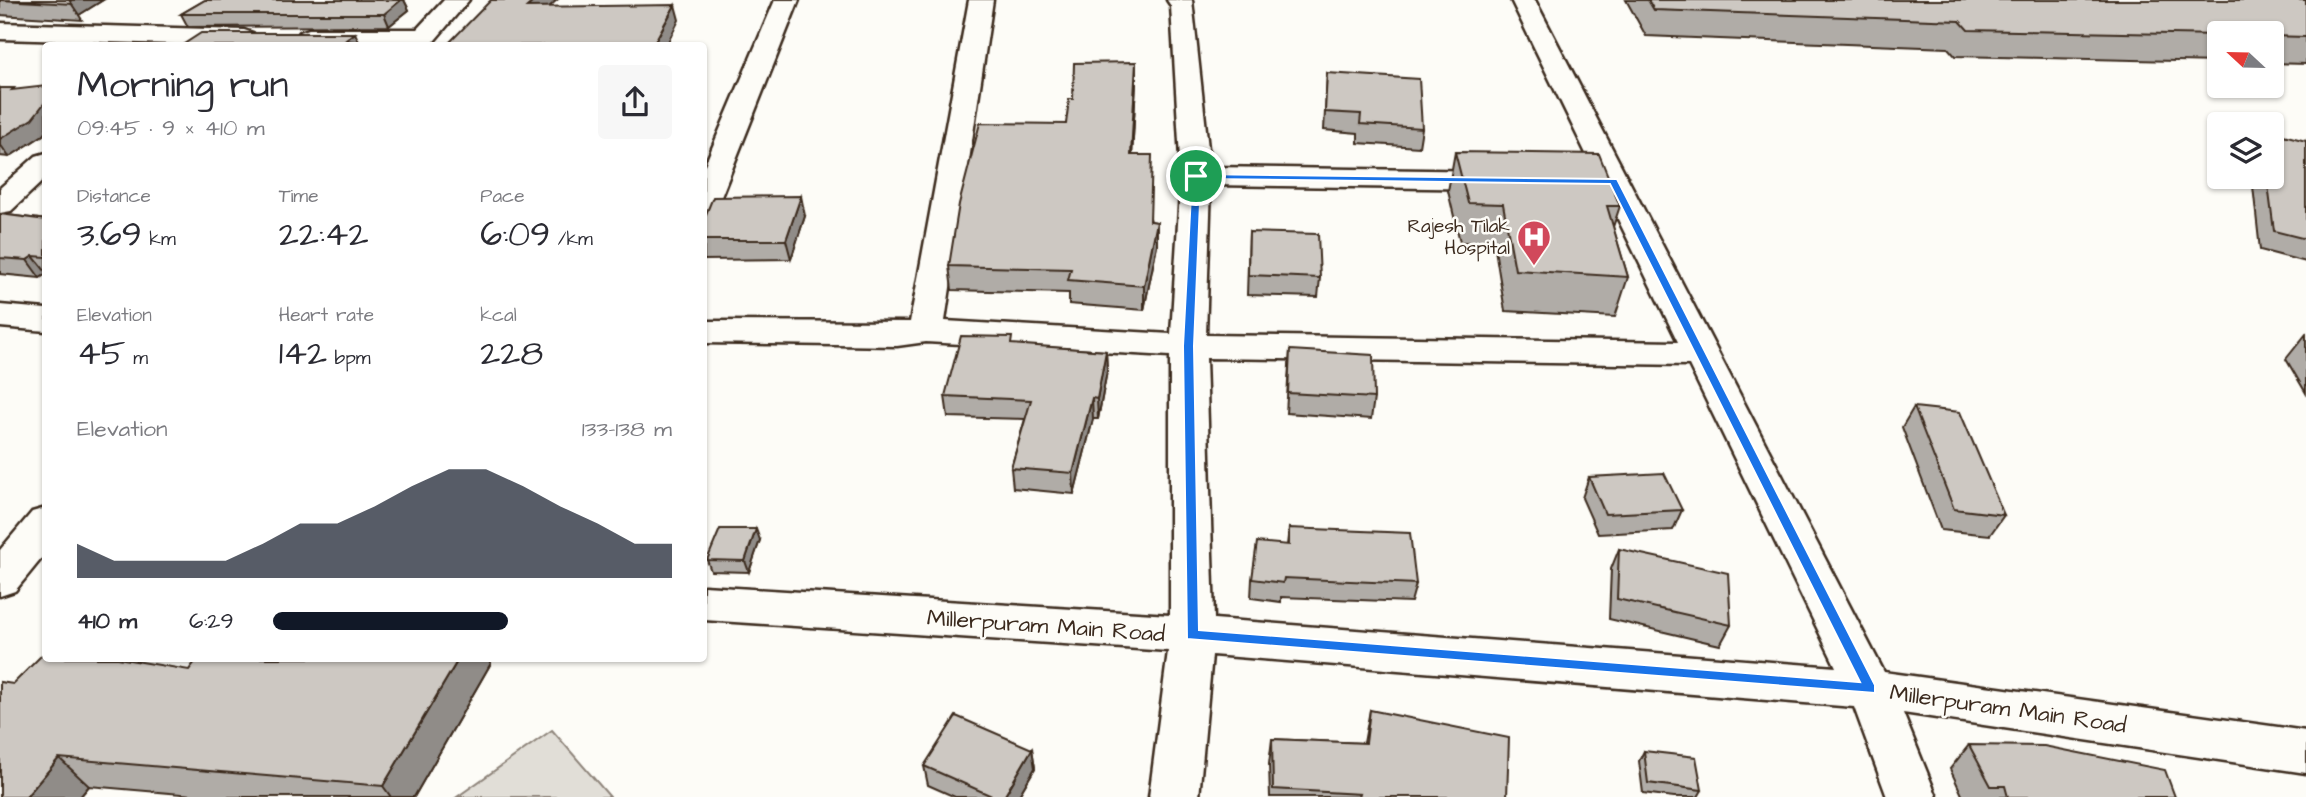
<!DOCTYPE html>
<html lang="en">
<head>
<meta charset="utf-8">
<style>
	body { margin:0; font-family:"Architects Daughter",sans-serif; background:#f7f7f7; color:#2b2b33; height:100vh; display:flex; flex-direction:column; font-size:26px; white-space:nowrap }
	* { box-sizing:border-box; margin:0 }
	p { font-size:23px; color:#7c7c81 }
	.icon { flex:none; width:38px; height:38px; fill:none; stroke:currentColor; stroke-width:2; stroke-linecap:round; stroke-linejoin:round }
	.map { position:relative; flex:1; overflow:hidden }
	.sheet { position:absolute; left:42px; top:42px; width:665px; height:620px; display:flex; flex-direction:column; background:#fff; border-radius:7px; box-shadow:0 2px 5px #0004 }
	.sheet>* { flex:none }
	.needle { width:46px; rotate:292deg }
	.buttons { position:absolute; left:2207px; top:21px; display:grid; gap:14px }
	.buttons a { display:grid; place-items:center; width:77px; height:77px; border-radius:7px; background:#fff; box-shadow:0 2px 5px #0004; font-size:35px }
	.pin { position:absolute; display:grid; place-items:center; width:60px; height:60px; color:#fff; margin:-30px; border:4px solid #fff; border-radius:50%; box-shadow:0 2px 7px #0007 }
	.round { display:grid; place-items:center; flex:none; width:74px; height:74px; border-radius:7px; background:#f7f7f7 }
	.headline { display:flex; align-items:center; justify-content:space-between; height:119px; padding:0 35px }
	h1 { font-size:38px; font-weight:600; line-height:52px }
	.metrics { display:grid; grid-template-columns:repeat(3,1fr); gap:10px; height:119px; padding:7px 35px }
	.metrics div { display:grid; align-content:center }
	.metrics b { font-size:35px; font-weight:600 }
	.metrics small { font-size:19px; font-weight:400 }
	.metrics p { font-size:19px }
	.chart { height:196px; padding:14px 35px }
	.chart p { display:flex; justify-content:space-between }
	.chart svg { width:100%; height:126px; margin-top:7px; fill:#111827; opacity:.7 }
	ul { padding:0 35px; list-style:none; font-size:23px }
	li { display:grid; grid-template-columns:112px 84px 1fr; align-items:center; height:52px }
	li i { height:18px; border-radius:9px; background:#111827 }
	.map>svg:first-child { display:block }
</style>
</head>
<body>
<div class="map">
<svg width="2306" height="797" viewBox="0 0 2306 797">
	<rect width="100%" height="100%" fill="#fdfcf7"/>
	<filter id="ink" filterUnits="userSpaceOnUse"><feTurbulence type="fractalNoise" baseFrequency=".0143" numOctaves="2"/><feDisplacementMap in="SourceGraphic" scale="14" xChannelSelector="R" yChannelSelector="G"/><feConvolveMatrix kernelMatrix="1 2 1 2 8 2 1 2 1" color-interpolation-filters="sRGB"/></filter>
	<g filter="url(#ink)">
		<polygon fill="#e1ded7" stroke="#8e847a" stroke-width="2" points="552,730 610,797 457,797"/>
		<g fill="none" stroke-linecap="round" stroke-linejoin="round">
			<g stroke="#3b2a1e" stroke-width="5">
				<g id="street">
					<polygon points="444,0 469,0 430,46 309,45 300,42 296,37 300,32 309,29 417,29"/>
					<polygon points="775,0 799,0 719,202 715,208 704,211 704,167"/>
					<path d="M969,0h24l-48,321 226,13 10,-158 -10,-170 -4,-6h25l18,167 290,4 11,3 4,6 -4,6 -11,3 -289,-4 -5,150 472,7 -167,-342h24l349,672 422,59v42l-403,-60 34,84h-50l-33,-90 -642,-52 -13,142h-50l19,-146 -464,-31v-34l466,29v-259l-244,-14 -29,4 -193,-3v-22l206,1zM1206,358l483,7 147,302 -622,-48z"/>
					<polygon points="0,23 244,30 253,33 257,38 253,43 245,46 0,39"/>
					<polygon points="46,153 46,178 11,211 0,213 0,188 36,156"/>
					<polygon points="0,305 46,309 46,331 0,327"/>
					<polygon points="46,508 46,553 15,591 0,596 0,550 32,512"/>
				</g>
			</g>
			<use href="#street" fill="#fdfcf7" fill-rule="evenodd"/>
		</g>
		<g fill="#b0aca7" stroke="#3b2a1e" stroke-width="2">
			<polygon points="0,0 103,0 79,15 82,20 0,15"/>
			<polygon points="205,0 404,0 409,10 389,26 188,27 181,14"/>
			<polygon points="1626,0 2306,0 2306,64 2272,63 2272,33 2219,33 2219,62 1955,56 1948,48 1646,36"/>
			<polygon points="1327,73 1422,128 1419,147 1358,143 1358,133 1324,130"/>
			<polygon points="1136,83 1132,155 1151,221 1157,222 1157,245 1144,310 1069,304 1069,293 952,290 949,266 1066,124 1073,99"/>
			<polygon points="0,88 43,135 9,157 0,156"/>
			<polygon points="2306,141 2306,262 2260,250 2252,177 2272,177"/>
			<polygon points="1455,152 1620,206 1613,227 1628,277 1615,317 1505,311 1494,243 1460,242 1448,191"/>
			<polygon points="0,214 46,220 46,274 40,278 0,274"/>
			<polygon points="805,216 791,259 704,260 704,219"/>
			<polygon points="1249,232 1320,278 1318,297 1247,295"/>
			<polygon points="2306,334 2306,393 2286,359"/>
			<polygon points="1013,345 1106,351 1107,371 1098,419 1093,419 1074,494 1013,488 1011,468 1025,419 948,417 945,396"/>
			<polygon points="1290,350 1374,398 1371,419 1286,413"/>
			<polygon points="1914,407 2004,515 1990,535 1941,530 1902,427"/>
			<polygon points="1589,477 1682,510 1673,530 1598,534 1582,498"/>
			<polygon points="1289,528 1416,584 1411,602 1281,597 1281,602 1251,598 1252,579 1287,545"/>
			<polygon points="760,540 749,572 711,571 707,560"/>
			<polygon points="1619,549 1731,625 1720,645 1609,619 1611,569"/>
			<polygon points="198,658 488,658 491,663 414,797 216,797 89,786 80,797 13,684 189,670"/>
			<polygon points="1370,710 1507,797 1270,797 1269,764 1272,739 1364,743"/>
			<polygon points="1969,745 2175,797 1963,797 1950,769"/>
			<polygon points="1032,749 1035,768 1018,797 955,797 928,785 924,766"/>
			<polygon points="1644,751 1702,790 1698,797 1674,797 1643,793 1639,761"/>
		</g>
		<g fill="#908c88" stroke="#3b2a1e" stroke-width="2">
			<polygon points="69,0 103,0 79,15"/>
			<polygon points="401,0 404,0 409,10 389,26 384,14"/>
			<polygon points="535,0 557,0 532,22 527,7"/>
			<polygon points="675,5 679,20 666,46 653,46"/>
			<polygon points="355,33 361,46 346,40"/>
			<polygon points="1136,62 1136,83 1131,177 1131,155"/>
			<polygon points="46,101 46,131 43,135 9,157 0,144 0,139"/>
			<polygon points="801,196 805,216 791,259 786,240"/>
			<polygon points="1157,222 1157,245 1144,310 1144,286"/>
			<polygon points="33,256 46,272 46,274 40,278 27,260"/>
			<polygon points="1106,351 1107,371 1098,419 1097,399"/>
			<polygon points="1092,398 1093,419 1074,494 1073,473"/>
			<polygon points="756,529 760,540 749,572 745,561"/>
			<polygon points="459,658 488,658 491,663 414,797 391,797 383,786"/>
			<polygon points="1032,749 1035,768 1018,797 1004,797"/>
			<polygon points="59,758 89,786 80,797 26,797"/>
		</g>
		<g fill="#cdc8c2" stroke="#3b2a1e" stroke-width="2">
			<polygon points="0,0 69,0 72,4"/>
			<polygon points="205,0 401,0 384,14 181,14"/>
			<polygon points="491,0 535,0 527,7 675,5 653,45 446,46"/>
			<polygon points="1648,0 2306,0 2306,37 2272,36 2272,33 2219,33 2219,35 1968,30 1960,21 1654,10"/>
			<polygon points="201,33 355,33 346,40 375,46 181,46"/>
			<polygon points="1136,62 1131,155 1152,155 1150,221 1157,222 1144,286 1068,280 1071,269 949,266 959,204 980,123 1066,124 1069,99 1073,99 1074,63"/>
			<polygon points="1327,73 1419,79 1422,128 1360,124 1361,114 1325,112"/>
			<polygon points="46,86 46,101 32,119 0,139 0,88 14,88 12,90"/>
			<polygon points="2272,132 2306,141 2306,239 2274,231 2267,177 2272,177"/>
			<polygon points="1455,152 1599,154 1620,206 1607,206 1628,277 1515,270 1503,204 1468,203"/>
			<polygon points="801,196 786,240 704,240 704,219 713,197"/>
			<polygon points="0,214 46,220 46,257 33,256 27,260 0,258"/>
			<polygon points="1249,232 1318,234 1320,278 1248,275"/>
			<polygon points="961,336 1012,337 1011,344 1106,351 1097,399 1092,398 1073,473 1011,468 1031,400 945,396"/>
			<polygon points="1290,350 1373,355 1374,398 1288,393"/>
			<polygon points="1914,407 1960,412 2004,515 1954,509"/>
			<polygon points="1664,473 1682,510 1605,514 1589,477"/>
			<polygon points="1289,528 1410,533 1416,584 1284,578 1283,583 1252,579 1257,542 1289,545"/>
			<polygon points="720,529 756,529 745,561 707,560"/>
			<polygon points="1619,549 1728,573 1731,625 1617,599"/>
			<polygon points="46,651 46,658 118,658 189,670 198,658 459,658 383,786 59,758 26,797 0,797 0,682 13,684"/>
			<polygon points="1370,710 1509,738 1507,797 1359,797 1360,794 1273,789 1272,739 1366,743"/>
			<polygon points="956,716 1032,749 1004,797 994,797 924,766"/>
			<polygon points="1969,745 2044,746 2165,770 2175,797 2008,797 2005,786 1991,786"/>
			<polygon points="1644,751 1696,757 1702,790 1648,783"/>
		</g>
	</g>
	<path fill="#1a73e8" stroke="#fff" stroke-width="2" fill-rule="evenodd" d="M1196,174l421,5 258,506v8l-688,-54 -4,-293 9,-170zM1201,179l409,5 250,498 -661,-52 -5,-284z"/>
	<defs>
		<g id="hospital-pin" transform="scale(1.75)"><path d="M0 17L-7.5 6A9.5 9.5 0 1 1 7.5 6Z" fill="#d1495b" stroke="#fdfcf7"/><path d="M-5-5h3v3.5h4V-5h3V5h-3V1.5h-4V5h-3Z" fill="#fff"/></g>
	</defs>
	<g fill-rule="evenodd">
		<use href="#hospital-pin" x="1534" y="237"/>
	</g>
	<g text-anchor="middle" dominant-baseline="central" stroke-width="5" stroke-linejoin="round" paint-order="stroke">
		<g font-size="19" fill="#3b2a1e" stroke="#fdfcf7" text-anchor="end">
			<text x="1510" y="226">Rajesh Tilak<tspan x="1510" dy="22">Hospital</tspan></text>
		</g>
		<g font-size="23" fill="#3b2a1e" stroke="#fdfcf7">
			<text transform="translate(1046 626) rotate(4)">Millerpuram Main Road</text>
			<text transform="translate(2008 709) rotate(8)">Millerpuram Main Road</text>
		</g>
	</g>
</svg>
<div class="buttons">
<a><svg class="needle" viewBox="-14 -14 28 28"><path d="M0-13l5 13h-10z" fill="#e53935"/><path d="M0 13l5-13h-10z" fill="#7c7c81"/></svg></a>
<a><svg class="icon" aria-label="layers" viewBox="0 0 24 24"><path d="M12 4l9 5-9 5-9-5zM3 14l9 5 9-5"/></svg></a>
</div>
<div class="pin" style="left:1196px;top:176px;background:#1e9e55"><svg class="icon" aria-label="arrive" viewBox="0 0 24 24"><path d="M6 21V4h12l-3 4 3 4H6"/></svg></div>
<section class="sheet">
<div class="headline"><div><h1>Morning run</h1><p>09:45 · 9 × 410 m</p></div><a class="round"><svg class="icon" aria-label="share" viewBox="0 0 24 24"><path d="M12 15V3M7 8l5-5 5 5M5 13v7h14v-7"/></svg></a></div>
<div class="metrics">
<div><p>Distance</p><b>3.69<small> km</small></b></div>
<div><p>Time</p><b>22:42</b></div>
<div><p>Pace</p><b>6:09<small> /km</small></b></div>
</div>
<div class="metrics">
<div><p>Elevation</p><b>45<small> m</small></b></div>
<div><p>Heart rate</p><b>142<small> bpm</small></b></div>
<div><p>kcal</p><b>228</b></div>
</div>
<div class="chart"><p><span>Elevation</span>133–138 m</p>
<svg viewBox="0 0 160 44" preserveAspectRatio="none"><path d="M0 44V32L10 38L20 38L30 38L40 38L50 32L60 25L70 25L80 19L90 12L100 6L110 6L120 12L130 19L140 25L150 32L160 32V44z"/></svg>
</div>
<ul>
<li><b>410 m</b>6:29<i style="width:59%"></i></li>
</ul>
</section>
</div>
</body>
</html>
